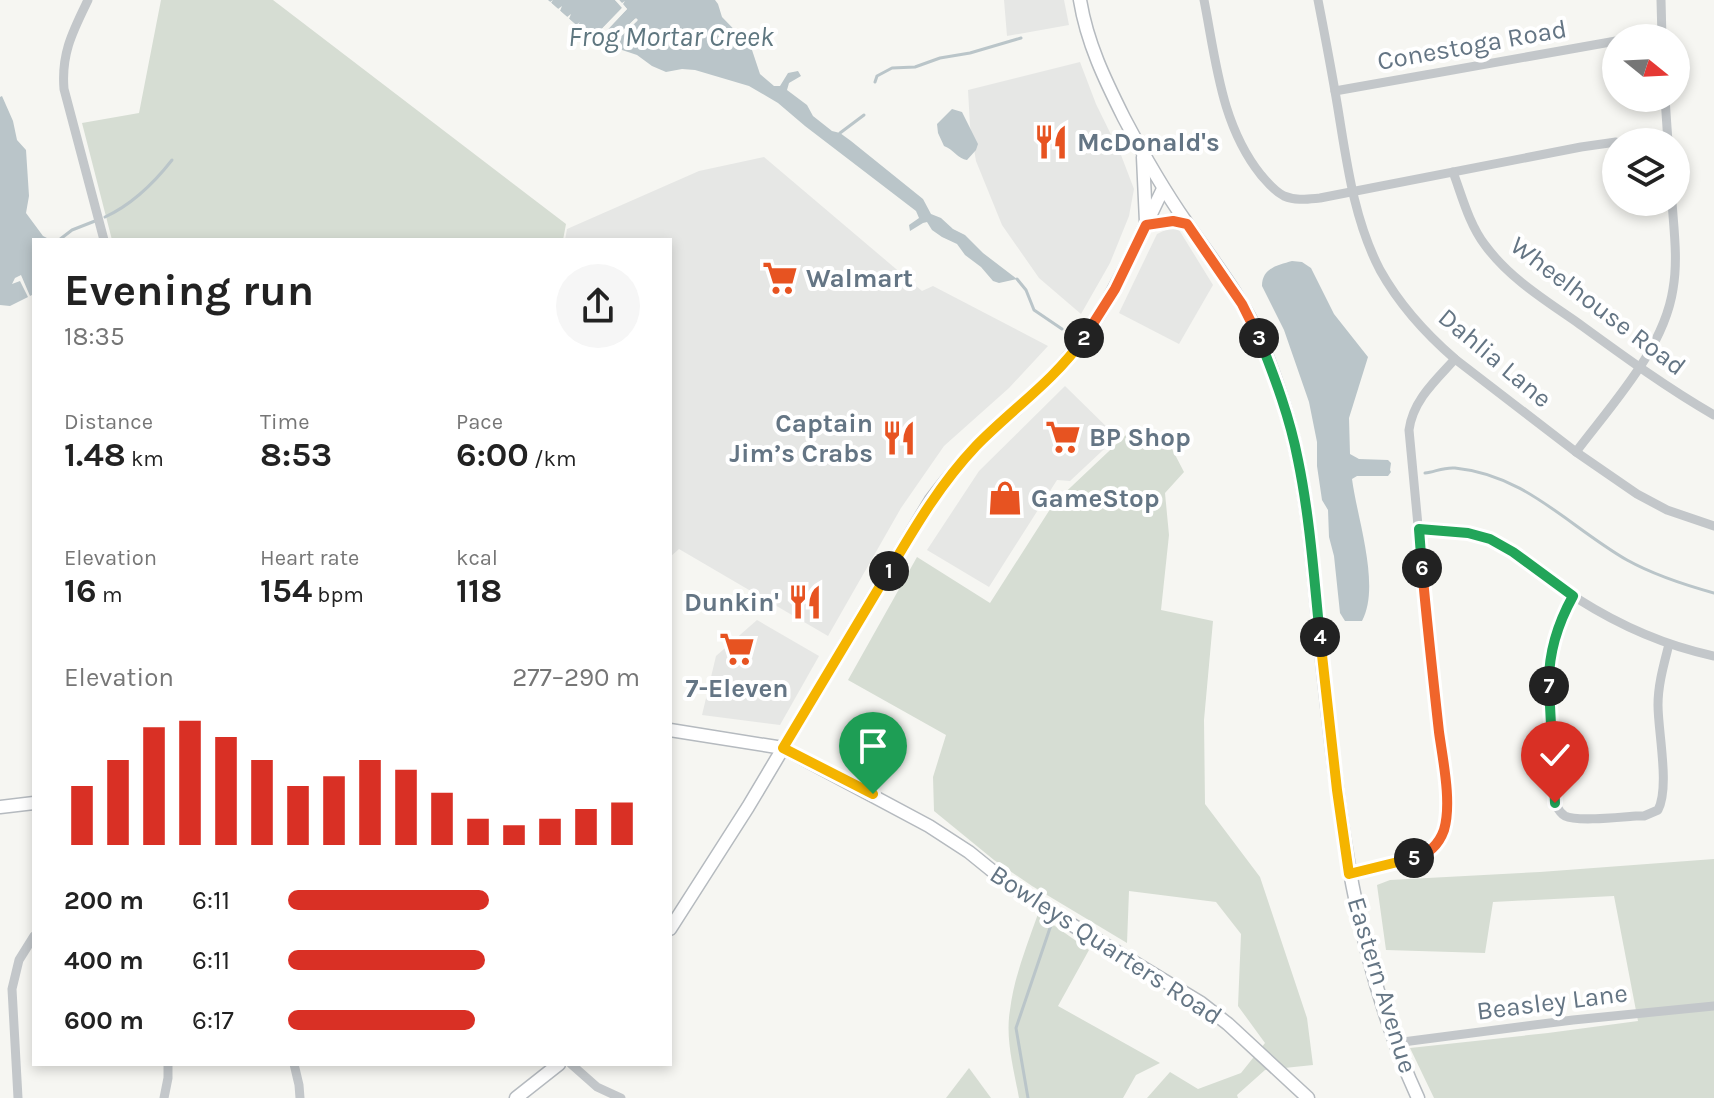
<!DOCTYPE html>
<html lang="en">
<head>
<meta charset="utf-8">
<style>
	body { margin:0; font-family:Karla,sans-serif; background:#f6f6f6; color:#222; height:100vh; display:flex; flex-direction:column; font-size:30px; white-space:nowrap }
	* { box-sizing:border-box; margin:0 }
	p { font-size:26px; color:#767676 }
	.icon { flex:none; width:44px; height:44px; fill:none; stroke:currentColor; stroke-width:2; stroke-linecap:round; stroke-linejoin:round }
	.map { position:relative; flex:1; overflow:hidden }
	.panel { position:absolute; left:32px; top:238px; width:640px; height:828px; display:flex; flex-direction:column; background:#fff; border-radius:0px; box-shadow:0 4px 12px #0003 }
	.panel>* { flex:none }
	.needle { width:52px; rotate:108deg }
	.fabs { position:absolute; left:1602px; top:24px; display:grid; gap:16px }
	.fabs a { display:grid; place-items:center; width:88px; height:88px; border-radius:50%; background:#fff; box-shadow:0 4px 12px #0003; font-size:40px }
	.pin { position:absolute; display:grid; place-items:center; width:68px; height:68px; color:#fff; margin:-82px -34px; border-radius:50% 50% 50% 0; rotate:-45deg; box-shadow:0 0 8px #0007 }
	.pin .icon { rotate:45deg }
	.km { position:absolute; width:40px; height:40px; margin:-20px; border-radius:50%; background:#222; color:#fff; font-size:22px; line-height:40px; text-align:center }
	.round { display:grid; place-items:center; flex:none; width:84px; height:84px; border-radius:42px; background:#f6f6f6 }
	.head { display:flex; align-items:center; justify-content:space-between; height:136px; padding:0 32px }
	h1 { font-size:44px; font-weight:700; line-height:60px }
	.metrics { display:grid; grid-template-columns:repeat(3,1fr); gap:12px; height:136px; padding:8px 32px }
	.metrics div { display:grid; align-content:center }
	.metrics b { font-size:34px; font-weight:700 }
	.metrics small { font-size:22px; font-weight:400 }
	.metrics p { font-size:22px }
	.chart { height:224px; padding:16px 32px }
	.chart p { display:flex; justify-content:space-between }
	.chart svg { width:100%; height:144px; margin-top:8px; stroke:#d93025; stroke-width:6 }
	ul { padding:0 32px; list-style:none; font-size:26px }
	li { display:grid; grid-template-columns:128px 96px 1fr; align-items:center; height:60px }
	li i { height:20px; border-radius:10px; background:#d93025 }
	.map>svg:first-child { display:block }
</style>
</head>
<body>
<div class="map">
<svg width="1714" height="1098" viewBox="0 0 1714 1098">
	<rect width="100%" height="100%" fill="#f6f6f2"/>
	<g fill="#e6e7e5">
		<polygon points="1004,0 1064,0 1069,25 1007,36"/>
		<polygon points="1080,62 1096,104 1121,155 1134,189 1129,216 1110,263 1081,314 1039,278 1002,225 976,161 970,126 968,90"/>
		<polygon points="764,157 922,291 933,286 1048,346 1009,388 944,446 901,508 828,636 679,549 670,557 670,240 565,240 567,229 699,171"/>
		<polygon points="1176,225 1213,285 1179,344 1119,313 1157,234"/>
		<polygon points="1065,386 1117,437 1070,481 1057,480 989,587 927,550 979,471"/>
		<polygon points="757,620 819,656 780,725 702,715 716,656"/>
	</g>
	<g fill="#d6ddd3">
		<polygon points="161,0 273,0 566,224 563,240 112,240 82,123 139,113"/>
		<polygon points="1126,435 1170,445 1184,472 1165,493 1169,535 1161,610 1213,621 1204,720 1205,804 1260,877 1307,1018 1313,1065 1265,1070 1237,1095 1238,1098 1147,1098 1170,1072 1198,1089 1241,1073 1265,1043 1238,1006 1241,934 1216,902 1129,891 1127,943 1032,886 994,860 934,811 933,777 946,735 848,680 917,557 990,603 1054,503"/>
		<polygon points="1714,859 1714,1098 1434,1098 1410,1048 1548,1033 1638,1021 1614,896 1493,902 1485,953 1386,950 1377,885 1390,880 1540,872"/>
		<path d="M1038,914l51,36 -31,56 102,57 -24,12 -13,23h-104c-5,-28 -14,-59 -9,-88 4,-33 17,-65 28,-96z"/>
		<polygon points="969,1068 991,1098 946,1098"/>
	</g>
	<g fill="#bac5c9">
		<polygon points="548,0 615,0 623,7 592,39"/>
		<polygon points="619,0 715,0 718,4 722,17 751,47 760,74 774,86 780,86 788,73 798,71 801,76 789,83 787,90 807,105 813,116 832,131 840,133 851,141 923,199 931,214 941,218 953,229 965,235 983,253 1017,279 999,283 993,281 981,267 965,255 957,244 942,237 932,230 927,222 923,223 910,231 909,225 919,218 916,211 805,126 778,103 749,86 695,70 682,69 666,72 652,66 637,55 616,48 608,49 599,42 592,46 599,39 609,48 637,21 635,19 608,45 600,38 627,9"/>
		<polygon points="2,96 13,121 17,140 26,150 29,196 26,213 43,236 49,239 64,240 34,240 34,294 30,296 21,275 15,278 12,284 20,281 28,297 10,306 0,305 0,97"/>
		<path d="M952,109l10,3 16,32 -2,6 -9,10c-9,-1 -14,-11 -23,-14l-6,-13 -1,-9z"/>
		<path d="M1292,261l10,1 9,6 23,46 34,43 -19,61 1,36 9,5 29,1 3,3 -1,7 1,2 -3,4h-31l-5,3c5,39 29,107 10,142h-17l-5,-8 -6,-57 -5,-19 -1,-27 -6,-10 -5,-34v-24l-8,-40 -25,-72 -22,-44c0,-18 16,-21 30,-25z"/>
	</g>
	<polygon fill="#f6f6f2" points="544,0 550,2 553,0 551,3 558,9 562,6 560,11 567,17 571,14 569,19 576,25 580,22 577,26 584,32 588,29 586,33 592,39 622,8 615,0 619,0 622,3 625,1 623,4 627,9 600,37 608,44 636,18 638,20 609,48 599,39 590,48 587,46 590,41"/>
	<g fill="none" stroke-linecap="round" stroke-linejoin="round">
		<g stroke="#bac5c9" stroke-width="3">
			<polyline points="875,82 877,76 892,68 915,67 940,58 970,53 1021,38"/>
			<polyline points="840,133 864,115"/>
			<path d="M105,217c26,-12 49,-34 67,-57"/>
			<polyline points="59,240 72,230 95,221"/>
			<polyline points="1017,279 1026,290 1034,310 1062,329"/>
			<path d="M1425,473c10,-1 18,-6 30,-5 71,7 113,58 172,92 27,15 58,25 87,33"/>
			<polyline points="1028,1098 1016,1028 1051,925 1046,917"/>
		</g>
		<g stroke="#b5babf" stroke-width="15">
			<g id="secondary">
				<path d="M1080,0c7,43 25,80 44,118 19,36 39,71 62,104 26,38 56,75 74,117 16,39 30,80 38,121 12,59 16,120 22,180 17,157 31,313 98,458"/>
				<polyline points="1143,157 1146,222"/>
				<polyline points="1146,225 1173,221 1187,224"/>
				<polyline points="670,730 783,748 929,826 969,852 1006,882 1036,903 1201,1003 1228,1024 1308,1098"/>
				<polyline points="0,807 34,803"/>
				<path d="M670,929l78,-122 183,-307c16,-21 33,-42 52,-61 28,-27 59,-50 84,-80 43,-50 67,-111 96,-170"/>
				<polyline points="516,1098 559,1064"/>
			</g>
		</g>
		<g stroke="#c3c7ca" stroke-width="9">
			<path d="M88,0c-15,31 -27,53 -24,89l40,151"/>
			<path d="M1204,0c12,61 17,125 57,175 7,8 13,16 23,21 12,5 24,3 36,2l261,-51 35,-5"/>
			<path d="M1318,0c7,36 14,73 20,109 9,55 16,111 42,161 19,34 46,64 75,89l121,93 61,42 30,16 47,16"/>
			<polyline points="1661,0 1662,38"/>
			<polyline points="1635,38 1662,33"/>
			<polyline points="1335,91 1616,41"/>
			<polyline points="1665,98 1668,142"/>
			<polyline points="1620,142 1668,138"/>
			<path d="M1453,172c9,24 16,52 32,73 24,33 60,55 93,78 44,32 89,65 136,92"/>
			<path d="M1576,452c36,-48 88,-103 97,-163 5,-29 1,-58 -1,-87"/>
			<path d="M1419,529c18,1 37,1 55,5 41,12 69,44 104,65 41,26 89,47 136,57"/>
			<path d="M1573,596c-12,22 -23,46 -25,70l5,128c2,8 4,17 12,22 12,6 56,1 71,0h8l14,-6c12,-23 0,-78 0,-105 0,-21 6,-41 11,-61"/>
			<path d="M1349,874l73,-18 8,-5 13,-18 4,-18 -2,-37 -18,-157 -18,-191c4,-30 27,-50 46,-71"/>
			<polyline points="1395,1043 1573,1020 1714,1006"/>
			<polyline points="294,1064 299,1085 300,1098"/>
			<polyline points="571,1064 597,1087 621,1098"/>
			<polyline points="18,1098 12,989 19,960 34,936"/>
			<polyline points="164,1098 168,1078 168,1064"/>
		</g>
		<use href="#secondary" stroke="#fff" stroke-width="12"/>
	</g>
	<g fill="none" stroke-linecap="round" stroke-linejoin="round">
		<g stroke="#fff" stroke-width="16">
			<polyline id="split-1" points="873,794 783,748 889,571"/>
		</g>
		<g stroke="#fff" stroke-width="16">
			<path id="split-2" d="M889,571c26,-44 51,-87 87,-125 36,-37 77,-64 108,-108"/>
		</g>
		<g stroke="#fff" stroke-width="16">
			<polyline id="split-3" points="1084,338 1115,289 1146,225 1173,221 1187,224 1242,304 1259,338"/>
		</g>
		<g stroke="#fff" stroke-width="16">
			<path id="split-4" d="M1259,338c16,40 31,80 39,122 12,58 16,118 22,177"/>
		</g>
		<g stroke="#fff" stroke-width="16">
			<polyline id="split-5" points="1320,637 1337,790 1349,874 1414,858"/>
		</g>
		<g stroke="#fff" stroke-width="16">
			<path id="split-6" d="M1414,858c15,-4 25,-14 30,-28 8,-27 -1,-69 -5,-98 -6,-54 -12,-109 -17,-164"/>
		</g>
		<g stroke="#fff" stroke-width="16">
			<path id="split-7" d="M1422,568l-3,-39 49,4 22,6 23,13 60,44c-16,29 -25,57 -24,90"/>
		</g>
		<g stroke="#fff" stroke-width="16">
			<polyline id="split-8" points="1549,686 1555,803"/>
		</g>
		<use href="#split-1" stroke="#f5b400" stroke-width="10"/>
		<use href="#split-2" stroke="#f5b400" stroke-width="10"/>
		<use href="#split-3" stroke="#f0652b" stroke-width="10"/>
		<use href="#split-4" stroke="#22a559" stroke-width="10"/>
		<use href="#split-5" stroke="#f5b400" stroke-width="10"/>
		<use href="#split-6" stroke="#f0652b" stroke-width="10"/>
		<use href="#split-7" stroke="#22a559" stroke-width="10"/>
		<use href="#split-8" stroke="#22a559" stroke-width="10"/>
	</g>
	<defs>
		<g id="restaurant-bare" transform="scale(2.76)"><path d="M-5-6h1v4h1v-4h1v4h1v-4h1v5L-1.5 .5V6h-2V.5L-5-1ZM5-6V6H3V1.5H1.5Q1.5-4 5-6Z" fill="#e75321" stroke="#fff" stroke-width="2.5" paint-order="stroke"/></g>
		<g id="supermarket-bare" transform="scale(2.76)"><path d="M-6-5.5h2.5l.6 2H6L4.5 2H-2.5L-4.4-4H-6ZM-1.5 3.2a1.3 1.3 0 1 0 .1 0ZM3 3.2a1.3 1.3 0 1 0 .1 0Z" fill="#e75321" stroke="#fff" stroke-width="2.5" paint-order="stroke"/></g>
		<g id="shop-bare" transform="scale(2.76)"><path d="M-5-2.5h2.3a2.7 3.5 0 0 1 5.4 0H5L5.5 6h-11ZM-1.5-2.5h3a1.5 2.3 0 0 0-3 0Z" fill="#e75321" stroke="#fff" stroke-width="2.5" paint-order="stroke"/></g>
	</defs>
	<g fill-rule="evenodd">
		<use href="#restaurant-bare" x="1051" y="142"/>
		<use href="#supermarket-bare" x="780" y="278"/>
		<use href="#supermarket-bare" x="1063" y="437"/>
		<use href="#restaurant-bare" x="899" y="438"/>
		<use href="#shop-bare" x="1005" y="498"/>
		<use href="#restaurant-bare" x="805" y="602"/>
		<use href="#supermarket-bare" x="737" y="649"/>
	</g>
	<g text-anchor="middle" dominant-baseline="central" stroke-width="8" stroke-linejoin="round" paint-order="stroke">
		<g font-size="26" fill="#647584" stroke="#fff">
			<text transform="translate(1472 45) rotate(-10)">Conestoga Road</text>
			<text transform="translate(1598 306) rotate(37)">Wheelhouse Road</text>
			<text transform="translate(1495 358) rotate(40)">Dahlia Lane</text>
			<text transform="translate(1106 945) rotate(33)">Bowleys Quarters Road</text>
			<text transform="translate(1382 985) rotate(73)">Eastern Avenue</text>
			<text transform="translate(1552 1002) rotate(-7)">Beasley Lane</text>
		</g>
		<g font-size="26" font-weight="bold" fill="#647584" stroke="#fff" text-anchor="start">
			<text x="1077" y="142">McDonald's</text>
			<text x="806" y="278">Walmart</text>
			<text x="873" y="423" text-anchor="end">Captain<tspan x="873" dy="30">Jim’s Crabs</tspan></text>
			<text x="1089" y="437">BP Shop</text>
			<text x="1031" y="498">GameStop</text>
			<text x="779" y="602" text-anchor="end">Dunkin'</text>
			<text x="737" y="688" text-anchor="middle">7-Eleven</text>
		</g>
		<g font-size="28" font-style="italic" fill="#5f7780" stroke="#fff">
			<text x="671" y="36">Frog Mortar Creek</text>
		</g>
	</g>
</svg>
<div class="fabs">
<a><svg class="needle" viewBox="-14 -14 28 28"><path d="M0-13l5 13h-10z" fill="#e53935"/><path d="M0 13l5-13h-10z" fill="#767676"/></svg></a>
<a><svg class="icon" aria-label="layers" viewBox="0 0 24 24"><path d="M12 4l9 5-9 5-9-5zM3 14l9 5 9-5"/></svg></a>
</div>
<div class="pin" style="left:873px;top:794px;background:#1e9e55"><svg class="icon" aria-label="arrive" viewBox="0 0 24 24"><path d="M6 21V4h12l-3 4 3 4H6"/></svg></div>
<div class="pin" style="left:1555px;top:803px;background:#d93025"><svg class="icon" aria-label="check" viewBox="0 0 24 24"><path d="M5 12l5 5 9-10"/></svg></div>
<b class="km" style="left:889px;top:571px">1</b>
<b class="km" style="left:1084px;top:338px">2</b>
<b class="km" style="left:1259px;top:338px">3</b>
<b class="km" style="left:1320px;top:637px">4</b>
<b class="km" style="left:1414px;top:858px">5</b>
<b class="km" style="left:1422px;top:568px">6</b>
<b class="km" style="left:1549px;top:686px">7</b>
<section class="panel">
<div class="head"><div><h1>Evening run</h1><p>18:35</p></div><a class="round"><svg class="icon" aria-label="share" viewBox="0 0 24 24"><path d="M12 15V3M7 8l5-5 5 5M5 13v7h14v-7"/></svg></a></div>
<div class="metrics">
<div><p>Distance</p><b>1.48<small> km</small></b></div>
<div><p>Time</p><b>8:53</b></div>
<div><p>Pace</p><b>6:00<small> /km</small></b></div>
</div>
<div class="metrics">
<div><p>Elevation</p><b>16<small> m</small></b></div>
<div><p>Heart rate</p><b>154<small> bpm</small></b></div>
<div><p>kcal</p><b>118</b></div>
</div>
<div class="chart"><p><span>Elevation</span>277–290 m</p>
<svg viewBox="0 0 160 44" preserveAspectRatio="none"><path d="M5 44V26M15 44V18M25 44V8M35 44V6M45 44V11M55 44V18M65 44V26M75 44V23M85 44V18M95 44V21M105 44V28M115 44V36M125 44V38M135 44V36M145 44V33M155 44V31"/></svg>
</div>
<ul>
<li><b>200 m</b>6:11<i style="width:57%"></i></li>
<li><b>400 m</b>6:11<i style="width:56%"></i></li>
<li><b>600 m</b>6:17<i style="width:53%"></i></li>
</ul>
</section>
</div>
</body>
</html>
